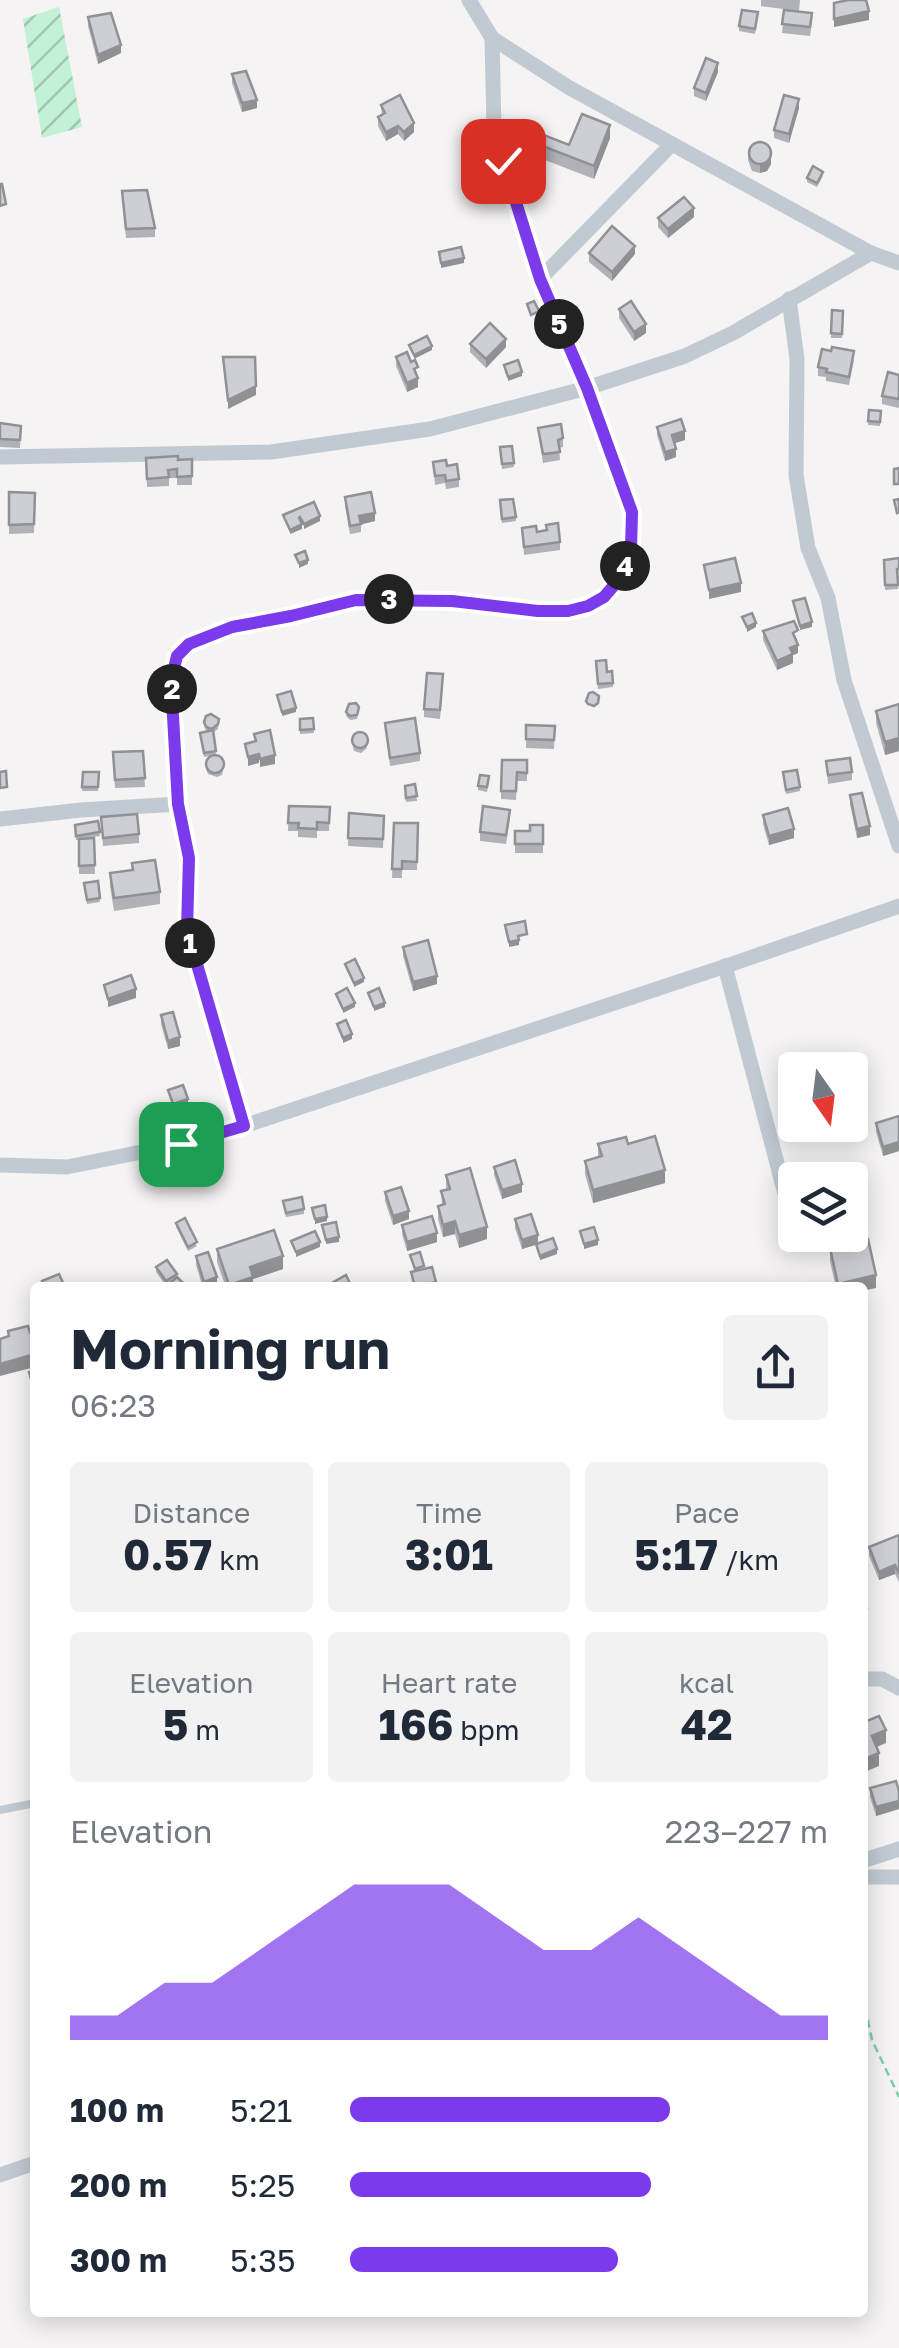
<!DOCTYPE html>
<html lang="en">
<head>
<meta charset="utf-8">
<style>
	body { margin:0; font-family:"Golos Text",sans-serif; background:#f2f2f3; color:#1f2937; height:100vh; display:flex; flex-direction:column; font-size:38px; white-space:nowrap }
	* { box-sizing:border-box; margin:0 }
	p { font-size:32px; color:#747a83 }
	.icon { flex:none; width:55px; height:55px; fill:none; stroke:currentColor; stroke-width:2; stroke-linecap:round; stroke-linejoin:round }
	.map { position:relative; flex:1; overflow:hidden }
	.sheet { position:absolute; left:30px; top:1282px; width:838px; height:1035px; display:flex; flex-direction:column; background:#fff; border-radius:10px; box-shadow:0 5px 25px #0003 }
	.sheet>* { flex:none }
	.needle { width:65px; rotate:166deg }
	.tools { position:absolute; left:778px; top:1052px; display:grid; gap:20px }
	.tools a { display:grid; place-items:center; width:90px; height:90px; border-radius:10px; background:#fff; box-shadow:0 5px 25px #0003; font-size:50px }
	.pin { position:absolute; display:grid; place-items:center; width:85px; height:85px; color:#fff; margin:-42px; border-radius:20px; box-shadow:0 5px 15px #0006 }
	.km { position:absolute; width:50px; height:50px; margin:-25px; border-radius:50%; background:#222; color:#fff; font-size:28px; line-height:50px; text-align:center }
	.round { display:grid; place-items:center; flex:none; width:105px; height:105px; border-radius:10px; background:#f2f2f3 }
	.head { display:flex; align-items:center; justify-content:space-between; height:170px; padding:0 40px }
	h1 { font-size:55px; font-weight:700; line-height:75px }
	.figures { display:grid; grid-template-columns:repeat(3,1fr); gap:15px; height:170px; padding:10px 40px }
	.figures div { display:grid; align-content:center; border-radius:10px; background:#f2f2f3; text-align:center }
	.figures b { font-size:42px; font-weight:700 }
	.figures small { font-size:28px; font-weight:400 }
	.figures p { font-size:28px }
	.chart { height:280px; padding:20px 40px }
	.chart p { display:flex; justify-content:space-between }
	.chart svg { width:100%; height:180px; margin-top:10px; fill:#7c3aed; opacity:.7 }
	ul { padding:0 40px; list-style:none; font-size:32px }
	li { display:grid; grid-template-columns:160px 120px 1fr; align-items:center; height:75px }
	li i { height:25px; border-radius:12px; background:#7c3aed }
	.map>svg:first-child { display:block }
</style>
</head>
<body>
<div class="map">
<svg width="899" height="2348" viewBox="0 0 899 2348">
	<defs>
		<pattern id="garden-furrows" width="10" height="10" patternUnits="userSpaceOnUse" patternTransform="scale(2.5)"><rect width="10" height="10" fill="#c3f1d5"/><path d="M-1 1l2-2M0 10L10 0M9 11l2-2" fill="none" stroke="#a0c6b0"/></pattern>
	</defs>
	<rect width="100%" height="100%" fill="#f5f3f3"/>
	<polygon fill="url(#garden-furrows)" points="59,7 82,127 42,138 23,19"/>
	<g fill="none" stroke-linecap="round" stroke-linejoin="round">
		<polyline stroke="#7ad0a6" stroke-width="2.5" stroke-dasharray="8 5" stroke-linecap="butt" points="862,1968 867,2016 872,2040 899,2097"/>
		<polyline stroke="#c1cad2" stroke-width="8" points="0,1810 35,1803"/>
		<g stroke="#c1cad2" stroke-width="15">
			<polyline points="469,0 492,38 568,87 871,253 899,263"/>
			<polyline points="540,279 672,144"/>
			<polyline points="789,299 797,359 796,475 808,548 828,598 844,680 899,846"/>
			<polyline points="0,457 271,452 430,429 587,388 685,356 733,333 871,253"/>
			<polyline points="0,819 81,810 178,804"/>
			<polyline points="725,966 788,1205"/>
			<polyline points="244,1126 187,930 189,859 178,804 171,681 177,656 189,644 232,627 291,616 356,600 452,601 538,611 568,611 588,606 604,597 622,576 631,549 632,512 587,388 540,279 503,161 494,128 492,38"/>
			<polyline points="0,1165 67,1167 181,1144 244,1126 732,964 899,906"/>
			<polyline points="862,1679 882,1679 899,1688"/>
			<polyline points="862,1861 899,1849"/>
			<polyline points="862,1877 899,1877"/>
			<polyline points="0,2175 35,2163"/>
		</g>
	</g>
	<g fill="#b0b2b7">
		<polygon points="761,0 800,0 799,11 761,6"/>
		<polygon points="784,10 812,22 810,36 782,33"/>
		<polygon points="88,17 121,53 98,64 88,26"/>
		<polygon points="758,17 755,34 739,31 739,26"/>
		<polygon points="718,72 706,101 694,96 694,88"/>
		<polygon points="232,74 257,108 242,112 232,83"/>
		<polygon points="381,105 414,132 404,141 398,134 386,141 378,126 378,117 382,115"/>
		<polygon points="799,108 789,143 774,138 774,130"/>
		<polygon points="610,138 594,179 527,153 527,140 569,145"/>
		<polygon points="748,152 771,164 767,171 760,173 752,171 748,160"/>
		<polygon points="823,176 817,187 807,182 807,178"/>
		<polygon points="122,191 155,228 155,237 126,238"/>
		<polygon points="694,217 668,238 658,227 658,218"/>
		<polygon points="589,253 635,254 612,281 589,262"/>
		<polygon points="619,309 646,333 634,341 619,318"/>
		<polygon points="832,310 843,311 842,338 831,338"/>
		<polygon points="470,344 506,347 486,368 470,352"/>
		<polygon points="396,357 411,362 418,375 417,376 418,387 407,392 396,366"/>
		<polygon points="854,360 849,385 826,381 826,377 818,376 818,367"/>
		<polygon points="899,375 899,408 882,404 882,396"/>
		<polygon points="869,410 881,411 880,426 868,425"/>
		<polygon points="0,423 21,426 20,448 0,447"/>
		<polygon points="657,427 685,440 674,443 676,457 665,461 657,435"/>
		<polygon points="538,428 563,438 563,447 559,448 560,460 543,463"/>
		<polygon points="500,447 514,463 514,467 502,469"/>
		<polygon points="146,458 192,459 192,485 177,485 177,478 169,478 169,486 147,487"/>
		<polygon points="433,462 447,466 459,479 459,487 446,489 445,483 435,485"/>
		<polygon points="9,492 35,493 34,533 9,534"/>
		<polygon points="345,497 375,521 361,524 361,532 350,534 345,506"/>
		<polygon points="500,500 516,517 516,521 502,523"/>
		<polygon points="522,528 537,532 560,542 560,550 524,555"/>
		<polygon points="899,558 898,589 885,590 884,560"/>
		<polygon points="763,631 798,639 796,640 798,653 793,655 793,663 777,670 763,640"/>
		<polygon points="596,661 607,672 612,671 613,687 598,689"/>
		<polygon points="443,683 440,719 424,717 424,709"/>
		<polygon points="899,704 899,751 885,755 876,723 876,711"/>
		<polygon points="359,711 357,719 350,720 346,716 346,712"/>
		<polygon points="313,718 314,733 300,734 300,719"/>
		<polygon points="219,719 218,729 213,733 216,755 224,766 222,775 217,777 208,774 206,769 206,764 215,755 204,757 200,733 206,731 204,722"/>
		<polygon points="385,723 420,753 420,761 390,766"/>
		<polygon points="555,726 554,749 526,748 526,739"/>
		<polygon points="351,739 368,744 366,749 361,753 354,751"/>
		<polygon points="143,751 145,787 115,788 113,752"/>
		<polygon points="527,760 527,781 517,781 516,800 501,799 501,791"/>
		<polygon points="826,761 852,772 852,780 828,784"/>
		<polygon points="83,772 99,772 98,791 82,791"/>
		<polygon points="783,772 800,787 800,791 786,794"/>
		<polygon points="489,781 487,792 478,790 478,786"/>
		<polygon points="415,784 417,801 406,802 405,790"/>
		<polygon points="850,795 870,835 857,838 850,804"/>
		<polygon points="289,806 330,807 329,831 317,831 317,838 298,837 298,831 288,831"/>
		<polygon points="349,813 384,816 383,848 348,846"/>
		<polygon points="763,815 794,838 769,845 763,824"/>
		<polygon points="101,817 139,834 139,843 103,846"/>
		<polygon points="510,818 506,844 480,841 480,832"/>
		<polygon points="98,821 100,836 86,838 94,838 95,874 79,874 79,840 76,840 75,825"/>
		<polygon points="394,823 418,823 417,870 402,870 402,878 392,878"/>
		<polygon points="543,825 543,853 515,853 515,831 530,831"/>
		<polygon points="132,870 160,892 160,904 114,911 110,886 110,873"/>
		<polygon points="98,881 100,902 87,904 84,883"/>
		<polygon points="403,947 437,984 413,991 403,956"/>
		<polygon points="161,1015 180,1046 168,1049 161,1024"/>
		<polygon points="899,1116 899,1151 883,1156 876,1132 876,1123"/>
		<polygon points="598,1144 628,1144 665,1183 593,1203 585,1174 585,1161 598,1157"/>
		<polygon points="494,1167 522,1192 502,1199 494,1175"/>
		<polygon points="446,1175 487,1239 459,1248 455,1234 443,1237 438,1219 438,1206 442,1205 441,1191 446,1190"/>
		<polygon points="385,1192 409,1219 393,1225 385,1201"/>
		<polygon points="283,1201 304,1209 304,1214 286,1217"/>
		<polygon points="515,1219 538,1243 557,1254 540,1260 536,1245 522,1249 515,1228"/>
		<polygon points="176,1223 197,1246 188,1251 176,1227"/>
		<polygon points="402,1225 437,1242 407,1251 402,1234"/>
		<polygon points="830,1248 876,1288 836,1288 830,1261"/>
		<polygon points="217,1249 283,1269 253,1279 253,1288 226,1288 217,1262"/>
		<polygon points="196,1256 217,1286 203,1288 196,1265"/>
		<polygon points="156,1267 177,1277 183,1287 169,1288 169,1284 166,1286 156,1272"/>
		<polygon points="899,1535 899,1582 895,1574 879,1580 869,1556 869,1547"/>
		<polygon points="870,1788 899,1791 899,1809 876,1816 870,1797"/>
		<polygon points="35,2194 35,2212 30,2205 30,2196"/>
	</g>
	<g fill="#909195">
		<polygon points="869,11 869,20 834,27 834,19"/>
		<polygon points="121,45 121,53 98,64 98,55"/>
		<polygon points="718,63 718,72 706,101 706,93"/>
		<polygon points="799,99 799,108 789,143 789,134"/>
		<polygon points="257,100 257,108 242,112 242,103"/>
		<polygon points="414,123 414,132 404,141 404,132"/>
		<polygon points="610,125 610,138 594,179 594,166"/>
		<polygon points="398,126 398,134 386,141 386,132"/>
		<polygon points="771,155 771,164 767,171 760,173 760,164"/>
		<polygon points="694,208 694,217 668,238 668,229"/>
		<polygon points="635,246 635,254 612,281 612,272"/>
		<polygon points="464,258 464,263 441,268 441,263"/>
		<polygon points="646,324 646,333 634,341 634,332"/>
		<polygon points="506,339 506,347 486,368 486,359"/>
		<polygon points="432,346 432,350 414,359 414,355"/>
		<polygon points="522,372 522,376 508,381 508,377"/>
		<polygon points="418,378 418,387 407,392 407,383"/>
		<polygon points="256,386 256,395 228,409 228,400"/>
		<polygon points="685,431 685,440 672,444 672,435"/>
		<polygon points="676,449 676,457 665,461 665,452"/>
		<polygon points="375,513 375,521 359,525 359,516"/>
		<polygon points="320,516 320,521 304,529 304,524"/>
		<polygon points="302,524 302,529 290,534 290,530"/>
		<polygon points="308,560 308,564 299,568 299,563"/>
		<polygon points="741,583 741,592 709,599 709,590"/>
		<polygon points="812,622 812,627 800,630 800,626"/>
		<polygon points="756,623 756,627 747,632 747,627"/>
		<polygon points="798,645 798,653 793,655 793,663 777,670 777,661 790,648"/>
		<polygon points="296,708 296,712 282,716 282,712"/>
		<polygon points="899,738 899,751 885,755 885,742"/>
		<polygon points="259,754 259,763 248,766 248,757"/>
		<polygon points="275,755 275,764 260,767 260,759"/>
		<polygon points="870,826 870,835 857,838 857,829"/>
		<polygon points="794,829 794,838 769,845 769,836"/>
		<polygon points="519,940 519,945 509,947 509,942"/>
		<polygon points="437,976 437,984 413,991 413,982"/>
		<polygon points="364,978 364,982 354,987 354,983"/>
		<polygon points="136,989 136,998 108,1007 108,999"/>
		<polygon points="355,1003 355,1007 343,1013 343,1009"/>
		<polygon points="385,1003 385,1007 374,1011 374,1007"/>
		<polygon points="352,1034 352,1039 343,1043 343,1038"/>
		<polygon points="180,1037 180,1046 168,1049 168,1041"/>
		<polygon points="188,1099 188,1103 173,1108 173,1104"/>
		<polygon points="899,1142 899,1151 883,1156 883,1147"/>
		<polygon points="665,1170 665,1183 593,1203 593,1190"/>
		<polygon points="522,1184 522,1192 502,1199 502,1190"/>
		<polygon points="409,1211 409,1219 393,1225 393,1216"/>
		<polygon points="327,1217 327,1221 315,1224 315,1219"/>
		<polygon points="455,1221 455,1234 443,1237 443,1225"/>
		<polygon points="487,1227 487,1239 459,1248 459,1235"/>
		<polygon points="437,1233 437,1242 407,1251 407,1242"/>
		<polygon points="538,1235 538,1244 522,1249 522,1240"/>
		<polygon points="339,1237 339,1242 326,1244 326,1240"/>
		<polygon points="598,1240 598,1245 584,1249 584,1244"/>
		<polygon points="320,1242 320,1247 296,1257 296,1252"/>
		<polygon points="557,1249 557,1254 540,1260 540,1256"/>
		<polygon points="283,1256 283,1269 253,1279 253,1288 229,1288 229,1285 250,1267"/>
		<polygon points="876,1275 876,1288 862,1291 862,1288 838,1288 838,1284"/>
		<polygon points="217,1277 217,1286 204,1288 204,1282"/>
		<polygon points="436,1282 436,1288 415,1287"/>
		<polygon points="35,1354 35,1367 0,1376 0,1364"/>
		<polygon points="895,1565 895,1574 879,1580 879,1572"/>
		<polygon points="867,1609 867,1618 862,1619 862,1611"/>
		<polygon points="886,1730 886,1743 872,1749 872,1736"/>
		<polygon points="879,1753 879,1766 862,1773 862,1760"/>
		<polygon points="899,1801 899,1809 876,1816 876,1807"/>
	</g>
	<g fill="#cdcfd5" stroke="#909195" stroke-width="2.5">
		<polygon points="848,0 866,0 869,11 834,19 834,3"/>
		<polygon points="742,10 758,12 755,29 739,26"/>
		<polygon points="784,10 812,13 810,27 782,24"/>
		<polygon points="111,13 121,45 98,55 88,17"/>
		<polygon points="706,58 718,63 706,93 694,88"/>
		<polygon points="246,71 257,100 242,103 232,74"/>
		<polygon points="400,95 414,123 404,132 398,126 386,132 378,117 385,113 381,105"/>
		<polygon points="784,95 799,99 789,134 774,130"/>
		<polygon points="582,114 610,125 594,166 527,140 531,130 569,145"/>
		<circle cx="760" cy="153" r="11"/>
		<polygon points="813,166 823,172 817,183 807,178"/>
		<polygon points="0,184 2,184 6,204 0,206"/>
		<polygon points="147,190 155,228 126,229 122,191"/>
		<polygon points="684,197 694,208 668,229 658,218"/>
		<polygon points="612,226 635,246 612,272 589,253"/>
		<polygon points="461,247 464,258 441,263 439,252"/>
		<polygon points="534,301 539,311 531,315 527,304"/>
		<polygon points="631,301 646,324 634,332 619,309"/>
		<polygon points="832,310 843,311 842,334 831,333"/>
		<polygon points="490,323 506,339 486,359 470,344"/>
		<polygon points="427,336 432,346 414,355 409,345"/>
		<polygon points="832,347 854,351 849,377 826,372 827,369 818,367 822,349 831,351"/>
		<polygon points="407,352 411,362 415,360 418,367 414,369 418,378 407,383 396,357"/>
		<polygon points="223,357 255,357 256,386 228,400"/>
		<polygon points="518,360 522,372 508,377 504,365"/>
		<polygon points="888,372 899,375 899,399 882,396"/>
		<polygon points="869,410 881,411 880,422 868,421"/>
		<polygon points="681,419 685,431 672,435 676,449 665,452 657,427"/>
		<polygon points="0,423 21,426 20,440 0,439"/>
		<polygon points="561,424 563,438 558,440 560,452 543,454 538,428"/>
		<polygon points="512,446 514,463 502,464 500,447"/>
		<polygon points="178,456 178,460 192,459 192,476 177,477 177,469 168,470 169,477 147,479 146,458"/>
		<polygon points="446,460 447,466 457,464 459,479 446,481 445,475 435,476 433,462"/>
		<polygon points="899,468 899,484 894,484 894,469"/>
		<polygon points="9,492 35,493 34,524 9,525"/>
		<polygon points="371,492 375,513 359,516 361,524 350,526 345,497"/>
		<polygon points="513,499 516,517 502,519 500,500"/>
		<polygon points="899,499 899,512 897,513 894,500"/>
		<polygon points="314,502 320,516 304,524 300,517 299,518 302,524 290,530 283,515"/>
		<polygon points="558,523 560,542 524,547 522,528 536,526 537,532 547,530 546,525"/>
		<polygon points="305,551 308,560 299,563 295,555"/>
		<polygon points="735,558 741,583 709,590 704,565"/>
		<polygon points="899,558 899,569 897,569 898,585 885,585 884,560"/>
		<polygon points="805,598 812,622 800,626 793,601"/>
		<polygon points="752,613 756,623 747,627 742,617"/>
		<polygon points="794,621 798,630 793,633 798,645 790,648 793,654 777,661 763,631"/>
		<polygon points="606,660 607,672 612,671 613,683 598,684 596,661"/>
		<polygon points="427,673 443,674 440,710 424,709"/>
		<polygon points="291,691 296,708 282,712 277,695"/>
		<polygon points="593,692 599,696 598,703 594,706 588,704 586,701 589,693"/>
		<polygon points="356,703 359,707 357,715 350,716 346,712 349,704"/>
		<polygon points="899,704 899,738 885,742 876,711"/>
		<polygon points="211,714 219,719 218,724 212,729 206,727 204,722 206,716"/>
		<polygon points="313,718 314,729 300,730 300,719"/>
		<polygon points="415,718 420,753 390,758 385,723"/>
		<polygon points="526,725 555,726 554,740 526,739"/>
		<polygon points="213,730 216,751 204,753 200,733"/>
		<polygon points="270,730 275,755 260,759 259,754 248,757 245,744 256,741 254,734"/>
		<circle cx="360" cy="740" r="8"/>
		<polygon points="143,751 145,778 115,780 113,752"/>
		<circle cx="215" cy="764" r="9"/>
		<polygon points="850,758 852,772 828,775 826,761"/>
		<polygon points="502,760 527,760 527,773 517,772 516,791 501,791"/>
		<polygon points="797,770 800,787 786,790 783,772"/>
		<polygon points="6,771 7,787 0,788 0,772"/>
		<polygon points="83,772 99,772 98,787 82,787"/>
		<polygon points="480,775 489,776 487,787 478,786"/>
		<polygon points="415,784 417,796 406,798 405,786"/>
		<polygon points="862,793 870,826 857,829 850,795"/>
		<polygon points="289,806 330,807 329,823 317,822 317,829 298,828 299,823 288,823"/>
		<polygon points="483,806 510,810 506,835 480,832"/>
		<polygon points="788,808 794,829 769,836 763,815"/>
		<polygon points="349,813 384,816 383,839 348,838"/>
		<polygon points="137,814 139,834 103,838 101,817"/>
		<polygon points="98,821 100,832 76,836 75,825"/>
		<polygon points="394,823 418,823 417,862 402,861 402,869 392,869"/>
		<polygon points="530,825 543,825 543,844 515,844 515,831 530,831"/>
		<polygon points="94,838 95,865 79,866 79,839"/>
		<polygon points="155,860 160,892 114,898 110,873 133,870 132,863"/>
		<polygon points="98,881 100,898 87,900 84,883"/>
		<polygon points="525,921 527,934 518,936 519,940 509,942 505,925"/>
		<polygon points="428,940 437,976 413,982 403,947"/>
		<polygon points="355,959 364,978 354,983 345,964"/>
		<polygon points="131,975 136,989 108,999 104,985"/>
		<polygon points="347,988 355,1003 343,1009 336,994"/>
		<polygon points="379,988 385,1003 374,1007 368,993"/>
		<polygon points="173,1012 180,1037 168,1041 161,1015"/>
		<polygon points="346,1020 352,1034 343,1038 337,1024"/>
		<polygon points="183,1085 188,1099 173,1104 168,1090"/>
		<polygon points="899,1116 899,1142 883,1147 876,1123"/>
		<polygon points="655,1136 665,1170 593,1190 585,1161 602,1156 598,1144 626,1137 628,1144"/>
		<polygon points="515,1160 522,1184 502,1190 494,1167"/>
		<polygon points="470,1168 487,1227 459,1235 455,1221 443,1225 438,1206 445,1204 441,1191 450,1189 446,1175"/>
		<polygon points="401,1187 409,1211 393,1216 385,1192"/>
		<polygon points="302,1197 304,1209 286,1213 283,1201"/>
		<polygon points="325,1205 327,1217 315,1219 312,1208"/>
		<polygon points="531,1214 538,1235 522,1240 515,1219"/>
		<polygon points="432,1216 437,1233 407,1242 402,1225"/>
		<polygon points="185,1218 197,1242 188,1247 176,1223"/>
		<polygon points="336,1222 339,1237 326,1240 322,1225"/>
		<polygon points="594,1227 598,1240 584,1244 580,1231"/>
		<polygon points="274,1230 283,1256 250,1267 253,1277 229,1285 217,1249"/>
		<polygon points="315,1231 320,1242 296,1252 291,1241"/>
		<polygon points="553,1238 557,1249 540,1256 536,1244"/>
		<polygon points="868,1239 876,1275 838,1284 830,1248"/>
		<polygon points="208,1252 217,1277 204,1282 196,1256"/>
		<polygon points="420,1252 424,1266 415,1269 410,1255"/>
		<polygon points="167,1260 177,1274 166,1281 156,1267"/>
		<polygon points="432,1267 436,1282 415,1287 411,1272"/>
		<polygon points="59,1274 65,1287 45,1288 42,1281"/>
		<polygon points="346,1275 352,1288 323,1288"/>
		<polygon points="177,1277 183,1283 177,1288 173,1288 169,1284"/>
		<polygon points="28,1326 30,1333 35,1332 35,1354 0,1364 0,1339 9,1336 8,1331"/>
		<polygon points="35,1370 35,1389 34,1389 29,1372"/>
		<polygon points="899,1535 899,1574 895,1565 879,1572 869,1547"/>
		<polygon points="862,1596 867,1609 862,1611"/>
		<polygon points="862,1711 867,1721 879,1716 886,1730 872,1736 879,1753 862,1760"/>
		<polygon points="896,1781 899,1791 899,1801 876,1807 870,1788"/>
	</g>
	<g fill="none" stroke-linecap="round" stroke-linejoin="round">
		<g stroke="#fff" stroke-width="20">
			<polyline id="route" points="181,1144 244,1126 187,930 189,858 178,804 171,681 177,656 189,644 232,627 291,616 356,600 452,601 538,611 568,611 588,606 604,597 622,576 631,549 632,512 587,388 540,279 503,161"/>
		</g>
		<use href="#route" stroke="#7c3aed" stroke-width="12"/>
	</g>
</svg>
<div class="tools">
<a><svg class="needle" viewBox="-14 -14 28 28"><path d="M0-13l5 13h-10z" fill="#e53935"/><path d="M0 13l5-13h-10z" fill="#747a83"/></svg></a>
<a><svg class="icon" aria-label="layers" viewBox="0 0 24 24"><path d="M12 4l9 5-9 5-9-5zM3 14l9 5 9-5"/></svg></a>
</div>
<div class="pin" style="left:181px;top:1144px;background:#1e9e55"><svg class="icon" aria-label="arrive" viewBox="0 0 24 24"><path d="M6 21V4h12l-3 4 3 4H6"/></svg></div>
<div class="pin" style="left:503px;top:161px;background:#d93025"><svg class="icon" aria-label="check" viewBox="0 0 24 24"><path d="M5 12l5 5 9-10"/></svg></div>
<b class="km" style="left:190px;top:943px">1</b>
<b class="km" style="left:172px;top:689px">2</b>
<b class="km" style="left:389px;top:599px">3</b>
<b class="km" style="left:625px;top:566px">4</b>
<b class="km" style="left:559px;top:324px">5</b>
<section class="sheet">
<div class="head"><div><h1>Morning run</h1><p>06:23</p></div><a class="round"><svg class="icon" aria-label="share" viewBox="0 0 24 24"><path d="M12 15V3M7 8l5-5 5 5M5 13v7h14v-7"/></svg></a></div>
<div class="figures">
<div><p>Distance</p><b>0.57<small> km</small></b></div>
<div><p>Time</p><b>3:01</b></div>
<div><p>Pace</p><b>5:17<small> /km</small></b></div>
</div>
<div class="figures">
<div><p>Elevation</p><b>5<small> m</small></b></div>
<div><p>Heart rate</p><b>166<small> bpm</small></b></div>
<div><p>kcal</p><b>42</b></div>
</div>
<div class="chart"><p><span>Elevation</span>223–227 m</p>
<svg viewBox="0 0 160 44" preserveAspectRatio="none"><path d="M0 44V38L10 38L20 30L30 30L40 22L50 14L60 6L70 6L80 6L90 14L100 22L110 22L120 14L130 22L140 30L150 38L160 38V44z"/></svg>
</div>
<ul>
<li><b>100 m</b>5:21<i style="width:67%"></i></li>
<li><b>200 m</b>5:25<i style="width:63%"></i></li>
<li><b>300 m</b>5:35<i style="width:56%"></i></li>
</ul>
</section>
</div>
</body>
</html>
